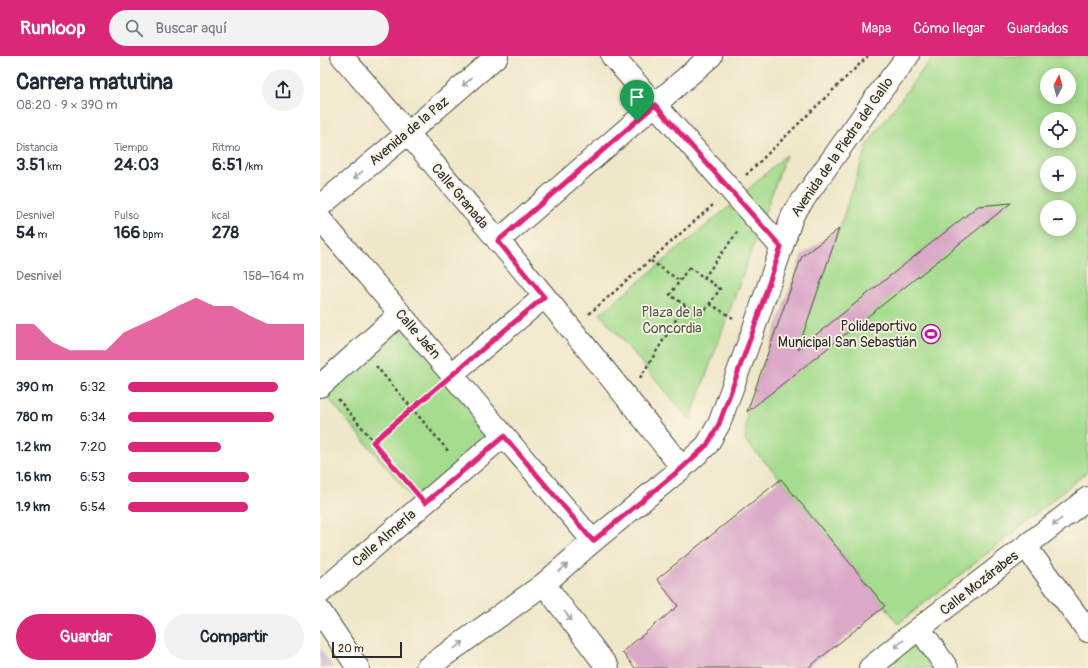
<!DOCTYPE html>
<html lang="es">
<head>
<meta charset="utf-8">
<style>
	body { margin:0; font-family:Pangolin,sans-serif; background:#f2f2f3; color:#1f2937; height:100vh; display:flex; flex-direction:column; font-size:15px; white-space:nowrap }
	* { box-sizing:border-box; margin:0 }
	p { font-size:13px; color:#747a83 }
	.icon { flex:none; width:22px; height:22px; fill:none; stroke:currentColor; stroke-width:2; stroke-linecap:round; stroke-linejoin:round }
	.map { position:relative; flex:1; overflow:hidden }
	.side { display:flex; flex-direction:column; background:#fff; width:320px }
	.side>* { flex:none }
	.needle { width:26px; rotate:6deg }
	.fabs { position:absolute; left:720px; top:12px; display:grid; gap:8px }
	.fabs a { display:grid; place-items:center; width:36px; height:36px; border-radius:50%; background:#fff; box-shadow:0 2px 10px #0003; font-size:20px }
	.scale { position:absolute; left:12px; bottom:10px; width:70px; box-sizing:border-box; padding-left:4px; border:2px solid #2b2b2b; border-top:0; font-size:11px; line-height:14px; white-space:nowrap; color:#2b2b2b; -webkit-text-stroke:3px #fcf5e5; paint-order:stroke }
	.pin { position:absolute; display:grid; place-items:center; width:34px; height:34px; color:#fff; margin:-41px -17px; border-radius:50% 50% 50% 0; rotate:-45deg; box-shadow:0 0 4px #0007 }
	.pin .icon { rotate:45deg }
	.round { display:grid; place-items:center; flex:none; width:42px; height:42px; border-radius:21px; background:#f2f2f3 }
	.head { display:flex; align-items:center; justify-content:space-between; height:68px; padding:0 16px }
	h1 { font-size:22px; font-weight:700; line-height:30px }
	.metrics { display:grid; grid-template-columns:repeat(3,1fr); gap:6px; height:68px; padding:4px 16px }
	.metrics div { display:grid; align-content:center }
	.metrics b { font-size:17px; font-weight:700 }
	.metrics small { font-size:11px; font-weight:400 }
	.metrics p { font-size:11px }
	.chart { height:112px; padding:8px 16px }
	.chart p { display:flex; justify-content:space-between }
	.chart svg { width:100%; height:72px; margin-top:4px; fill:#db2777; opacity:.7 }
	.primary-button { display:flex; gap:8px; margin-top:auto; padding:8px 16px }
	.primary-button a { flex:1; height:46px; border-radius:24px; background:#db2777; color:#fff; font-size:16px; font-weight:700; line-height:46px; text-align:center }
	.primary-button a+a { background:#f2f2f3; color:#1f2937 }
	ul { padding:0 16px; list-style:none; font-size:13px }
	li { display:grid; grid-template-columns:64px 48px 1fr; align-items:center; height:30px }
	li i { height:10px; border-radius:5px; background:#db2777 }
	header { display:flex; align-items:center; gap:24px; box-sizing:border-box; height:56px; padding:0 20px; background:#db2777; color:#fff }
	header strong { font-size:19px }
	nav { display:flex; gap:22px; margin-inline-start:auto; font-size:14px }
	.search { width:280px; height:36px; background:#f2f2f3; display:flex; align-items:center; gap:10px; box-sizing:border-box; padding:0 14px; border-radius:22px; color:#747a83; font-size:15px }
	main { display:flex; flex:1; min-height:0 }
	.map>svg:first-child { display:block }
</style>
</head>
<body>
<header>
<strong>Runloop</strong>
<div class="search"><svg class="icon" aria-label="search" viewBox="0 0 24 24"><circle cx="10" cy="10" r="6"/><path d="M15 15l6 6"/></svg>Buscar aquí</div>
<nav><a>Mapa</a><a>Cómo llegar</a><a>Guardados</a></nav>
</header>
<main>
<section class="side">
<div class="head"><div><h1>Carrera matutina</h1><p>08:20 · 9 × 390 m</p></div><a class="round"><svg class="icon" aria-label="share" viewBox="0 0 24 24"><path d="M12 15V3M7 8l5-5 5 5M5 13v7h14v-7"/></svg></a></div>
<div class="metrics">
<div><p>Distancia</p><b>3.51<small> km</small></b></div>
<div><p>Tiempo</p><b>24:03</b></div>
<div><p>Ritmo</p><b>6:51<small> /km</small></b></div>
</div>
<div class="metrics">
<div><p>Desnivel</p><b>54<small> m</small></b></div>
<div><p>Pulso</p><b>166<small> bpm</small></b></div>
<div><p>kcal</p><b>278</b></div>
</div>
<div class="chart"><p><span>Desnivel</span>158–164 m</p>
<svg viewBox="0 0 160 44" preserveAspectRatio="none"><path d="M0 44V22L10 22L20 33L30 38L40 38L50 38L60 27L70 22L80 17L90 11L100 6L110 11L120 11L130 17L140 22L150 22L160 22V44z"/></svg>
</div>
<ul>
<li><b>390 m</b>6:32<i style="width:85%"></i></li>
<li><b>780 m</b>6:34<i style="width:83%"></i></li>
<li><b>1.2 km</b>7:20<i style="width:53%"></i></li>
<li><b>1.6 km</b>6:53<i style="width:69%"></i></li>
<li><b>1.9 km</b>6:54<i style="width:68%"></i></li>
</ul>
<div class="primary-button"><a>Guardar</a><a>Compartir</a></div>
</section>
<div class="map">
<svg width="768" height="612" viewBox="0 0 768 612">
	<rect width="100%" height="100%" fill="#fcf5e5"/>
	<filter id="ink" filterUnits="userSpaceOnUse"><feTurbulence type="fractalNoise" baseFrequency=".025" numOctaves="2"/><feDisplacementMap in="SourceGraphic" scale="8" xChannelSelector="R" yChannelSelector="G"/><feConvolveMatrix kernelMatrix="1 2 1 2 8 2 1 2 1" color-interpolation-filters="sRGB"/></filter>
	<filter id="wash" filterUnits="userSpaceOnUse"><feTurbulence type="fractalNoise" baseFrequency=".012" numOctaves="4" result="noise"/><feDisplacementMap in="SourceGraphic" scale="16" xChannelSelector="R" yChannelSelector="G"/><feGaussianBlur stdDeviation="0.9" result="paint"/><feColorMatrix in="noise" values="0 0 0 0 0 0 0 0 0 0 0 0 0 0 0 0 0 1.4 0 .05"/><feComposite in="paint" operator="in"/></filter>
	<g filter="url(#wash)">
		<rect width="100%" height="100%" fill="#eee7c8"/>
		<polygon fill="#ccbfd4" points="0,592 14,612 0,612"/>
		<g fill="#a5dc8e" stroke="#68845c" fill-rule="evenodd">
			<path d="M613,0h155v415l-74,61 -116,92 -13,-18 -104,-127 -36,-38 2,-29 55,-156 37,-27 29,-86zM727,19h22v22h-22zM727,63h22v22h-22zM727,107h22v22h-22zM727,151h22v22h-22z"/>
			<polygon points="466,99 370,364 280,258 411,149"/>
			<polygon points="80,258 183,380 100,451 0,332"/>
			<polygon points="600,573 627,612 550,612"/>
		</g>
		<g id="blocks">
			<g fill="#daa9c8">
				<polygon points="691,147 427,356 482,200 519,173 478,293 658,150"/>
				<polygon points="461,423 565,550 488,612 315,612 302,596 358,550 337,523"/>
			</g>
		</g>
	</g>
	<g filter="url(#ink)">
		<use href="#blocks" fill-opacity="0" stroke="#484743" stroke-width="1"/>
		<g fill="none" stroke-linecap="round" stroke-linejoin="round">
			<g stroke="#484743" stroke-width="24">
				<g id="street">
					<path d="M22,0c115,135 231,271 340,412"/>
					<polyline points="292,0 461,191"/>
					<polyline points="0,150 88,77 177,0"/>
					<polyline points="0,163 273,485"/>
					<polyline points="178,185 391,0"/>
					<polyline points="132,318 224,241"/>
					<polyline points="0,330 80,258"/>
					<polyline points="706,491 768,575"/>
					<polyline points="224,528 288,612"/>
					<polyline points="0,537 183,380"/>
					<polyline points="0,555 38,612"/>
					<polyline points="600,573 627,612"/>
					<polyline points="107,612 224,528 273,485 362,412 387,389 399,368 433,275 473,158 560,36 588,0"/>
					<polyline points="550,612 588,581 768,442"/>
				</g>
			</g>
			<g stroke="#484743" stroke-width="2.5" stroke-dasharray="3 3" stroke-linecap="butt">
				<polyline points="426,119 548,0"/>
				<polyline points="331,205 360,225"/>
				<polygon points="369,211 400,233 381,260 350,239"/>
				<polyline points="384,222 418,175"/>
				<polyline points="390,248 413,262"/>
				<polyline points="269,258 393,149"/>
				<polyline points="56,310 129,396"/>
				<polyline points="320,322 365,249"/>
				<polyline points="18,343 91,430"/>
				<polyline points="53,386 115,333"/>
			</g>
			<use href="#street" stroke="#fff" stroke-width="22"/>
		</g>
		<defs><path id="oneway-shaft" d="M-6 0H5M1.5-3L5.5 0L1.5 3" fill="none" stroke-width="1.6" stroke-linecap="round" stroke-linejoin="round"/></defs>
		<g stroke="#a0a0a0">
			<use href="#oneway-shaft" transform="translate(147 26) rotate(139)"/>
			<use href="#oneway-shaft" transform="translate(38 119) rotate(140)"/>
			<use href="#oneway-shaft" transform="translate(737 466) rotate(142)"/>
			<use href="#oneway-shaft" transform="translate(243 512) rotate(-42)"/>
			<use href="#oneway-shaft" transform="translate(248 560) rotate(53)"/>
			<use href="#oneway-shaft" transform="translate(579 588) rotate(140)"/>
			<use href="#oneway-shaft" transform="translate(139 589) rotate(-36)"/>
		</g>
	</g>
	<g fill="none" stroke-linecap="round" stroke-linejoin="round" filter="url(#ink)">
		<g stroke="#fff" stroke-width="8">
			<polygon id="route" points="335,49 461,191 433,275 399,368 387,389 362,412 273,485 184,380 105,447 53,386 224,241 178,185"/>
		</g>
		<use href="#route" stroke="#db2777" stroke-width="5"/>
	</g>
	<defs>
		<g id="stadium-ring" transform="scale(1)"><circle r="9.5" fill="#fcf5e5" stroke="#b5179e" stroke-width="1.5"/><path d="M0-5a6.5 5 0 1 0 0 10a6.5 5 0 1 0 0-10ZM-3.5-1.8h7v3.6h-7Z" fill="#b5179e"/></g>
	</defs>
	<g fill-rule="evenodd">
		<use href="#stadium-ring" x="611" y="278"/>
	</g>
	<g text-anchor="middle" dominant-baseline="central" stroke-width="3.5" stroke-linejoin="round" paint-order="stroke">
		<g font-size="14" fill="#2b2b2b" stroke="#fcf5e5">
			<text transform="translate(89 75) rotate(-40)">Avenida de la Paz</text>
			<text transform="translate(522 91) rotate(-55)">Avenida de la Piedra del Gallo</text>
			<text transform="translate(140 140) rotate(50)">Calle Granada</text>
			<text transform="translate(98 278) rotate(49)">Calle Jaén</text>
			<text transform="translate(64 482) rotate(-41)">Calle Almería</text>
			<text transform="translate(659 527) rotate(-38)">Calle Mozárabes</text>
		</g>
		<g font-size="14" fill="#4a5744" stroke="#fcf5e5">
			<text x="352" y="256">Plaza de la<tspan x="352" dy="16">Concordia</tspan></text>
		</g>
		<g font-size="14" fill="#2b2b2b" stroke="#fcf5e5" text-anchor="end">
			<text x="597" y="270">Polideportivo<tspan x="597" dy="16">Municipal San Sebastián</tspan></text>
		</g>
	</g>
</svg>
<div class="fabs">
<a><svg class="needle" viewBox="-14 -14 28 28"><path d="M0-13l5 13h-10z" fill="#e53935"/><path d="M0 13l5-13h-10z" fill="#747a83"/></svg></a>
<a><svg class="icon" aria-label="locate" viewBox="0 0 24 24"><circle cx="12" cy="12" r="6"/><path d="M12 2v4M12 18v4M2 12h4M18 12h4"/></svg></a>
<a>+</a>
<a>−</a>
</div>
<div class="scale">20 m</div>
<div class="pin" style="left:317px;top:65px;background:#1e9e55"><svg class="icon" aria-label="arrive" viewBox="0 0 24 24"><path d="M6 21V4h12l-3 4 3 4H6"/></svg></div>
</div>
</main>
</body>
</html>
